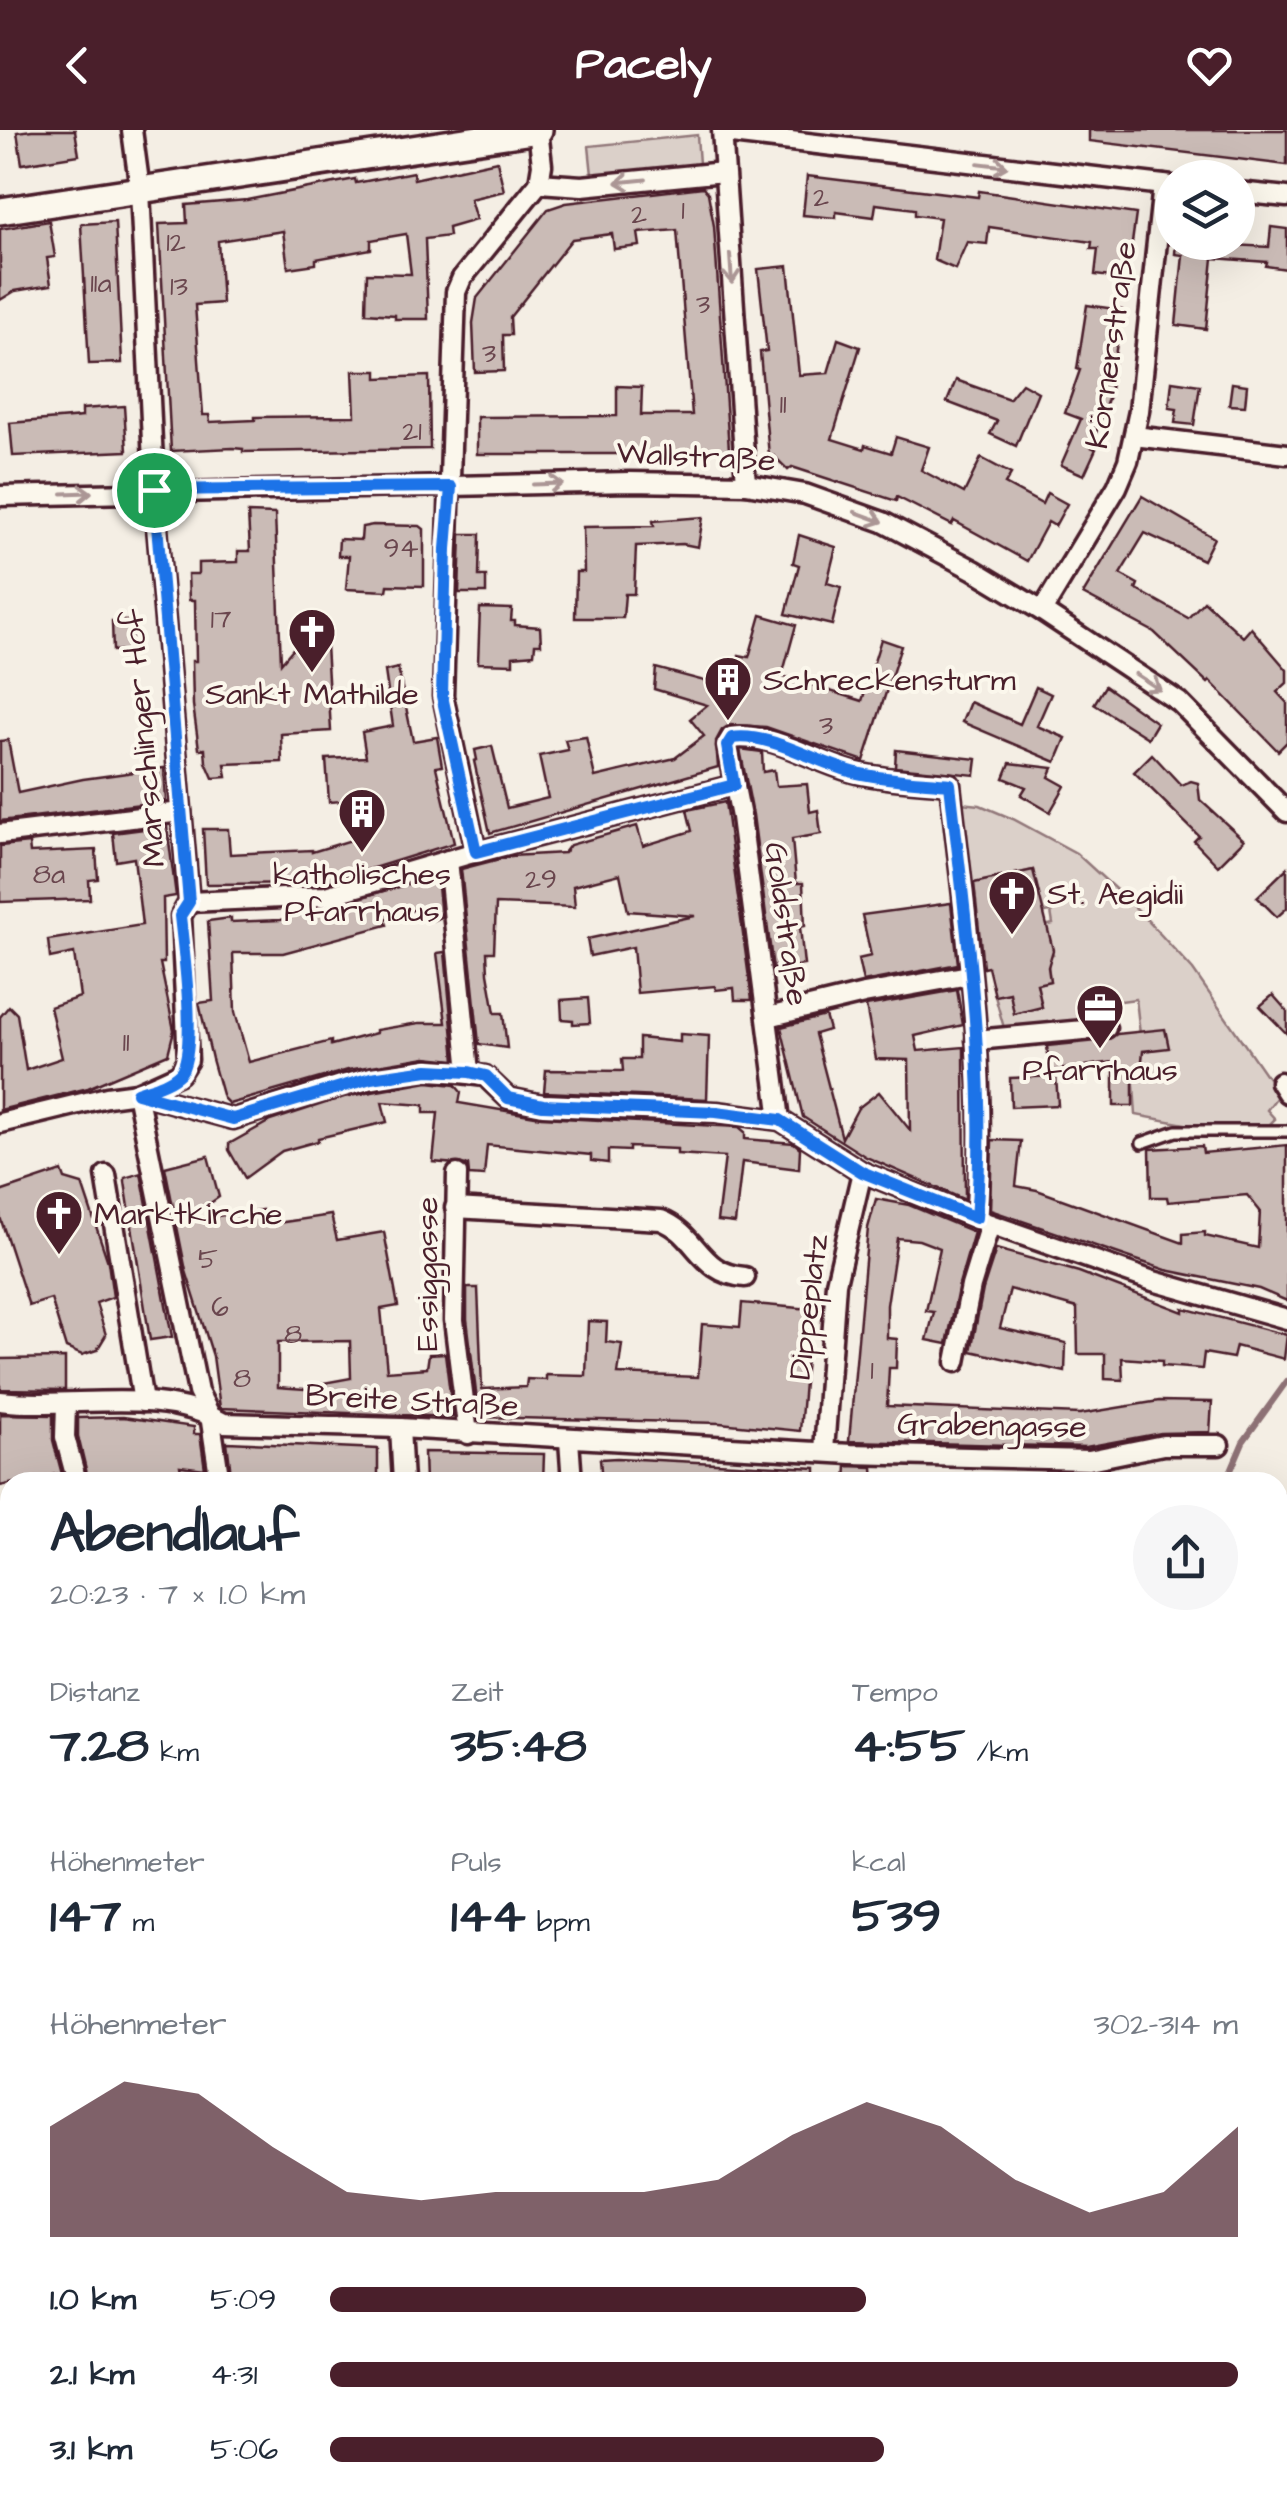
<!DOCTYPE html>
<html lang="de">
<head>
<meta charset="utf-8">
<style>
	body { margin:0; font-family:"Architects Daughter",sans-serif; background:#f6f6f7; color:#1f2937; height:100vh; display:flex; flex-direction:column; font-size:38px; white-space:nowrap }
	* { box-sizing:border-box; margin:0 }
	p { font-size:32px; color:#747a83 }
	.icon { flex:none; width:55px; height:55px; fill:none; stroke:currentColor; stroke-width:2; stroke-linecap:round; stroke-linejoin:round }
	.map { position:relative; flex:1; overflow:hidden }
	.drawer { position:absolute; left:0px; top:1342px; width:1288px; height:1038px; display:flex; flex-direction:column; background:#fff; border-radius:30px 30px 0 0; box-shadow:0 10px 40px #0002 }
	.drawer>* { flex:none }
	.tools { position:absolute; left:1155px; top:30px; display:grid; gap:20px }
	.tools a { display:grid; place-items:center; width:100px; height:100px; border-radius:50%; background:#fff; box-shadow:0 10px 40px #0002; font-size:50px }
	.pin { position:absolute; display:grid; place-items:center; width:85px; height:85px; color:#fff; margin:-42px; border:5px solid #fff; border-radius:50%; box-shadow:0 2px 10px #0007 }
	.round { display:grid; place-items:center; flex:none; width:105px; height:105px; border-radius:52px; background:#f6f6f7 }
	.headline { display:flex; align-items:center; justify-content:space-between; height:170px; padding:0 50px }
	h1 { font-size:55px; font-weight:800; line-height:75px }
	.metrics { display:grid; grid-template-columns:repeat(3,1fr); gap:15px; height:170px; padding:10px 50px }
	.metrics div { display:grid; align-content:center }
	.metrics b { font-size:50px; font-weight:800 }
	.metrics small { font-size:28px; font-weight:400 }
	.metrics p { font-size:28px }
	.chart { height:280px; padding:20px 50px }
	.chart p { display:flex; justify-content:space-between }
	.chart svg { width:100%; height:180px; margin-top:10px; fill:#4a1f2b; opacity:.7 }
	ul { padding:0 50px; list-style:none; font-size:32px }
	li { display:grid; grid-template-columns:160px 120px 1fr; align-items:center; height:75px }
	li i { height:25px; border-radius:12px; background:#4a1f2b }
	header { display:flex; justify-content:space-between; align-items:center; height:130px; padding:0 50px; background:#4a1f2b; color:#fff; font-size:45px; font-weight:800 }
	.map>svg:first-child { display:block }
</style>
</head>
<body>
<header><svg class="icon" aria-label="back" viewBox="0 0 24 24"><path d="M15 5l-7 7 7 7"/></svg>Pacely<svg class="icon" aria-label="heart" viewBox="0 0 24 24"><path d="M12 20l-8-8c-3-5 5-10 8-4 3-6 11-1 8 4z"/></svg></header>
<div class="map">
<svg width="1287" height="2379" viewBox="0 0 1287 2379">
	<rect width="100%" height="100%" fill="#f4eee4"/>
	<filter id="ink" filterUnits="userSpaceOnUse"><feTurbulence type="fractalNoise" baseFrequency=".01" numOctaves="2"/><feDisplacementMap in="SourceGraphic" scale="20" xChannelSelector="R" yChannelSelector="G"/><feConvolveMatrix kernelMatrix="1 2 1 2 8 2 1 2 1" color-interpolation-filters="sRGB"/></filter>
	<g filter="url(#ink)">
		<g fill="#dbd0c9" stroke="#92787a" stroke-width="2.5">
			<polygon points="697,5 699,34 592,45 589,16"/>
			<polygon points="961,673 980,675 1013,689 1076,723 1138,780 1193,840 1279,964 1267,980 1275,989 1269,995 1212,999 1136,985 1133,940 1140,904 1136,869 1113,872 1115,893 1006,905 995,866 1010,863 1015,883 1042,877 1037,854 1050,851 1047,826 1053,824 1040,797 1053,794 1051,782 1038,784 1039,767 1033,740 971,754"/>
			<polygon points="1287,1996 1287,2193 1278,2178 1278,2002"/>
		</g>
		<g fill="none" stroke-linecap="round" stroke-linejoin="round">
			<g stroke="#8d7174" stroke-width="6">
				<polyline points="1226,1352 1243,1312 1287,1251"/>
				<polyline points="1278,1364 1287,1367"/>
				<polyline points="0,2190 10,2186"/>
			</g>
		</g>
		<g fill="#cabbb6" stroke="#4a1f2b" stroke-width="2.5" fill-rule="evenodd">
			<polygon points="32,0 75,0 79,25 22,34 17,2"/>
			<polygon points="1089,0 1287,0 1287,35 1089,11"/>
			<polygon points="497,31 504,61 470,69 476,90 448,98 449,106 425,109 428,189 395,189 395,185 366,183 367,143 411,144 406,104 371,110 371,119 316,129 316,134 288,138 283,101 218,111 222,173 195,175 203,285 209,285 210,292 255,290 255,287 355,286 353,241 377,241 377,248 429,246 430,319 243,322 243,319 233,318 171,321 159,94 187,93 186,75 247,70 355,49 356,53 413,42 414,49"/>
			<polygon points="807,46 978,67 979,61 1136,84 1127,149 1095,145 1098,119 1091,119 1092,112 989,97 987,114 967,112 955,139 934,130 940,88 915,85 915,79 876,74 874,87 836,82 836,88 803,85"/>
			<polygon points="703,57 708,63 714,96 729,320 673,324 477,324 477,287 617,286 617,256 642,257 641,285 692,285 677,100 638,103 640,116 614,119 612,104 572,109 510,187 511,205 503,205 504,241 475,242 473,193 477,168 548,79 566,73"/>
			<polygon points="49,91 55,127 47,128 51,155 15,161 0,170 0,99"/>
			<polygon points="115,92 122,233 89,234 81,94"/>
			<polygon points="1271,97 1287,99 1287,139 1266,136 1267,132 1213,128 1206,199 1176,195 1183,125 1175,124 1176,112 1269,117"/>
			<polygon points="788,136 799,245 828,243 838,209 860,217 832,309 864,319 865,315 891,323 896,307 929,317 921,340 964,363 981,328 1011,344 1005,354 1042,374 1047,363 1067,374 1055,396 1048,392 1027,431 954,391 952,395 897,367 896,371 792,337 788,340 774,326 769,326 760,222 767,221 758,139"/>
			<polygon points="1087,175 1122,180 1109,266 1091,317 1096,319 1084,345 1061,335 1081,289 1065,283 1080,240 1077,239"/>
			<polygon points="956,250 1009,269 1022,253 1038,262 1016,316 990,304 997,291 947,272"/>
			<polygon points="1172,251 1200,255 1194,295 1175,293 1177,279 1169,278"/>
			<polygon points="1232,253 1247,255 1245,276 1229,275"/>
			<polygon points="124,276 127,321 13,326 10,293 82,287 82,279"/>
			<polygon points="1142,366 1214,408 1203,430 1145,403 1120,444 1138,454 1136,459 1188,488 1204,471 1243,507 1251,498 1287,540 1287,553 1277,562 1287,573 1287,612 1278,621 1210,551 1208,553 1154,502 1083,464"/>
			<polygon points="248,383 275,384 281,533 306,503 313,503 326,515 331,601 281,604 282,632 225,634 227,647 213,648 206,632 205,619 199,619 193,575 192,531 196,531 195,470 189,470 188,444 198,444 198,433 238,432 238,421 250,421"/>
			<polygon points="703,387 698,417 683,414 636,416 634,464 625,464 623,488 575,488 576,442 584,442 583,397 654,396 653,391"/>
			<polygon points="373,395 420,396 424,399 424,456 388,455 387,461 346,459 349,426 338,426 339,409 361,410 362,397"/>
			<polygon points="461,404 480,404 479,446 486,446 486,463 459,463"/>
			<polygon points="799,405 836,417 827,453 841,457 832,495 786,484 799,435 793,433"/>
			<polygon points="480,478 512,479 511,491 515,491 515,495 540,497 541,514 535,514 534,524 513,526 513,534 478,533"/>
			<polygon points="761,485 796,495 782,546 862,571 881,509 901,516 864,631 766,597 731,595 722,600 716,611 718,637 490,703 474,631 477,630 475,620 492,616 507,678 548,668 539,626 568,620 565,610 586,607 595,647 675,628 704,606 690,589 707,575 654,559 656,538 734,559 739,525 749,527"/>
			<polygon points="112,491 131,491 132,520 113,521"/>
			<polygon points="398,538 413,611 437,607 442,636 436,637 454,713 325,753 206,754 203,699 228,699 230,724 312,720 312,722 355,709 354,705 358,704 356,670 329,672 326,629 366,627 362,602 393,596 385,541"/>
			<polygon points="1105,556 1157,593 1148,608 1094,574"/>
			<polygon points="1036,557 1051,564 1037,596 1066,608 1056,632 962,592 970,572 1020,594"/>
			<polygon points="8,610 18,663 83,649 164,638 166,671 0,691 0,611"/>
			<polygon points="740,619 762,622 763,642 774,640 776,656 807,654 810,682 818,680 821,704 792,709 796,753 803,753 805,796 800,797 804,835 773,839 753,685"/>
			<polygon points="896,620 977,629 975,645 895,637"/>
			<polygon points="1152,624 1181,655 1191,651 1198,653 1200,670 1244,710 1218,736 1194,711 1199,706 1134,642"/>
			<polygon points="1010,633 1053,638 1049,647 1065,656 1050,682 1021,665 1026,657 1004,648"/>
			<polygon points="725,672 752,870 735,870 734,858 716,860 715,856 637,863 633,817 590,826 587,809 695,786 628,781 620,744 573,756 575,777 496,774 494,822 487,822 488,843 495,883 503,883 507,918 479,914 461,739 511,726 564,723 570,715 637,696 643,716 692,701 687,680"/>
			<polygon points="167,696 176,766 163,768 164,833 160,833 174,900 168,924 88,958 0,980 0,887 9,876 17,884 26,940 62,928 50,877 80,867 74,823 50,828 48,810 142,795 134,728 116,731 113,703"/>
			<polygon points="29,713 30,723 96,720 98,749 89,750 90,769 0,772 0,716"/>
			<polygon points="1287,738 1287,778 1277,787 1257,767"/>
			<polygon points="1033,740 1053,820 1048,837 1050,851 1037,854 1042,877 1014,884 1010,863 995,866 988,837 983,838 974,753"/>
			<polygon points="437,746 441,787 433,790 428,775 385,789 387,795 283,823 233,823 235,882 249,932 331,911 331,915 376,903 376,900 419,893 446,893 437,823 445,822 455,930 426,927 348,940 229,974 223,968 212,929 199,873 213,871 208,791 231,788 231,792 280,790"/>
			<polygon points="951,773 958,834 863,852 858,829 871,826 862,785"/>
			<polygon points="957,860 963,895 915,906 918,921 964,917 965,1070 866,1027 803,987 781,897 825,886 829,900 815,904 842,1008 858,978 879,962 910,1000 909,930 876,929 866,876"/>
			<polygon points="1273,865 1287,881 1287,904 1260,876"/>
			<polygon points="588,868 590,893 573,894 573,890 562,889 561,870"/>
			<polygon points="1165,899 1169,918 1143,921 1141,940 1133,940 1133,976 1114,976 1114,932 1050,941 1047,916 1107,910 1117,904"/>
			<polygon points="680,904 709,906 707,969 544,962 546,940 623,941 622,929 639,929 639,908 680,912"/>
			<polygon points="1056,946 1058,975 1011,977 1010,948"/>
			<polygon points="428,952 455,955 461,962 459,973 541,987 739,997 745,1002 745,1009 794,1013 800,1018 799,1039 742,1032 735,1093 717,1091 725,1027 677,1024 677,1019 629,1017 629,1021 608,1020 608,1033 591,1031 591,1025 487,1015 484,1046 469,1045 468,1035 433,1032 438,983 424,983 424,975 382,972 387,992 318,1008 318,1011 282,1021 245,1048 229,1020 229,1014 270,991 344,967"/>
			<polygon points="992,1010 1021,1011 1016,1056 1037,1060 1183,1113 1183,1104 1205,1102 1205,1106 1258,1118 1260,1081 1247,1065 1168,1072 1167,1067 1151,1067 1150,1019 1202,1016 1203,1023 1287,1015 1287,1171 1259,1159 1166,1140 990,1080"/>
			<path d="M208,1026l11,41 -33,23 76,-10 2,15 67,-10 6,25 47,-8 14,74 -17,3 6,62 40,-3 2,-14 16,-1 8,64 -233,-9 -7,-52 -27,-85 -21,-104zM350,1211l1,37 -33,6v6l-40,-3v-45z"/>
			<polygon points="62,1041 65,1049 82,1054 108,1132 113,1167 96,1173 106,1205 97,1220 82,1225 66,1218 51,1169 29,1176 0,1087 0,1062"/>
			<polygon points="141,1043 172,1207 150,1210 125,1052 125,1048"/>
			<polygon points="876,1069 909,1075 974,1102 959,1154 947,1214 927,1210 934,1182 926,1181 940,1118 919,1110 897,1108 887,1175 887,1208 897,1209 896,1238 889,1238 887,1276 1080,1284 1159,1271 1212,1272 1210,1302 1161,1303 1086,1317 849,1311 868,1098"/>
			<polygon points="996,1119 1079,1142 1183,1182 1183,1178 1287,1205 1284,1229 1236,1216 1233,1228 1204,1223 1202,1239 1162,1236 1162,1231 1122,1228 1123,1250 1105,1249 1105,1224 1078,1224 1077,1178 1010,1159 1000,1198 1066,1213 1065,1242 971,1221 983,1159"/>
			<polygon points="467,1158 478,1158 482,1259 526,1257 527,1249 546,1250 546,1245 586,1246 588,1191 607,1192 606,1212 622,1214 618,1244 698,1247 702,1194 740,1197 742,1173 810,1179 800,1301 720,1293 479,1287 467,1189"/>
			<polygon points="65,1228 65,1260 0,1259 0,1229"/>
			<polygon points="0,1284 53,1285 53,1310 64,1352 59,1352 57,1344 0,1356"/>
			<polygon points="123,1287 194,1297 194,1304 200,1304 205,1339 180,1336 183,1352 89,1352 78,1306 78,1288"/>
			<polygon points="227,1312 378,1319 378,1352 232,1352"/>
			<polygon points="424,1322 544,1324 543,1352 425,1352"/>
			<polygon points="617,1328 816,1338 816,1352 602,1352 600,1329"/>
			<polygon points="847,1336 873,1337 874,1352 846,1352"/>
		</g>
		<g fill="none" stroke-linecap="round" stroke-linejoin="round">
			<g stroke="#4a1f2b" stroke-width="16">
				<g id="lane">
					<polyline points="1142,1013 1176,1001 1287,1001"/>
					<polyline points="1278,1515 1287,1525"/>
					<polyline points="1278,1625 1287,1636"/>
					<polyline points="0,1839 10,1871"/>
					<polyline points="1278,2225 1287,2240"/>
					<polyline points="6,2270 10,2309"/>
					<polyline points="730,2370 744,2373 751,2370"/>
					<polyline points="704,2379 722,2370"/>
				</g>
			</g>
			<g stroke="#4a1f2b" stroke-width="25">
				<g id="street">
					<polyline points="722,0 746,354"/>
					<polyline points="723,3 1172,56"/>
					<polyline points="539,53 582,56 724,42"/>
					<polyline points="1238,62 1287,67"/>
					<polyline points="1134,306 1287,324"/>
					<polyline points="0,366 630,352 746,354 805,364 883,392 974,440 1042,481 1179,572 1287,682"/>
					<polyline points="1042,481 1117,357 1128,331 1139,281 1163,55"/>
					<polyline points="0,704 181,682"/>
					<polyline points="476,722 443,566 456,162 462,148 539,53 542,35 538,0"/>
					<polyline points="448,730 469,942"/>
					<polyline points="189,772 326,766 476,722 734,655"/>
					<polyline points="768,887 864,864 969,845"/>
					<polyline points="976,910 1106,898"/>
					<polyline points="1280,952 1287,963"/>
					<path d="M780,990l-39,-303 -14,-71 5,-9c39,-5 86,27 125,36 30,7 62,8 93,11 16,143 38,290 27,434"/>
					<polyline points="0,993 107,967 137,963 179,944 188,930 181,786 189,772 155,374 140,60 132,0"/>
					<polyline points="457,1044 454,1190 468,1304"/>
					<polyline points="106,1045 143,1272"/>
					<path d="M455,1078l206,12c37,14 38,54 84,57"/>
					<polyline points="956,1232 971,1156 990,1094"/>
					<path d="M0,1271c73,9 157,-16 224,22l176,5 451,26 238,6 74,-15h56"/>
					<polyline points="66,1274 65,1307 77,1352"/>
					<polyline points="400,1298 403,1352"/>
					<polyline points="569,1310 572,1352"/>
					<polyline points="824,1321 836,1153 862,1042"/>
					<polyline points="220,1352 210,1285 198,1262 137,963 233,989 341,955 428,939 485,946 508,968 543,975 717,982 780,990 862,1042 990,1094 1153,1151 1287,1189"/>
					<polyline points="0,1567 10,1592"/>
					<polyline points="1278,1570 1287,1561"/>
					<polyline points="0,1824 10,1823"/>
					<polyline points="651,2370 655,2379"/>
					<polyline points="1080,2370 1083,2379"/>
					<polyline points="537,2379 592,2370"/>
				</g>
			</g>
			<g stroke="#4a1f2b" stroke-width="32">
				<polyline id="secondary" points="0,81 539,0"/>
			</g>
			<use href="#lane" stroke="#fbf7ec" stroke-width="9"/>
			<use href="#street" stroke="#fbf7ec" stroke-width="18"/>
			<use href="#secondary" stroke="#fbf7ec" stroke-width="25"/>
		</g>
		<defs><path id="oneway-shaft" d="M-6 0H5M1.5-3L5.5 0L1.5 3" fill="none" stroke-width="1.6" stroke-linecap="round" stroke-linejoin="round" transform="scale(2.5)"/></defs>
		<g stroke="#ab9695">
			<use href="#oneway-shaft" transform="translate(993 35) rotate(7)"/>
			<use href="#oneway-shaft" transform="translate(631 51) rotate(174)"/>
			<use href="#oneway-shaft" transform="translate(731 139) rotate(86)"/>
			<use href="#oneway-shaft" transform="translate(548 354) rotate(-2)"/>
			<use href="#oneway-shaft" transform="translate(77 363) rotate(-2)"/>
			<use href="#oneway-shaft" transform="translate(869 387) rotate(20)"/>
			<use href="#oneway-shaft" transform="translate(1148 552) rotate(33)"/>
		</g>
	</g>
	<g fill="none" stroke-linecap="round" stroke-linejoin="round" filter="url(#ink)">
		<g stroke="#fff" stroke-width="20">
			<path id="route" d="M451,357l-5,62 -4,147 34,156 258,-67 -7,-39 5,-8c38,-6 86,26 125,35 30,7 62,8 93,11 16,143 38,290 26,434l-114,-46 -82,-52 -64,-8 -173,-7 -35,-7 -22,-22 -17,-4 -41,-2 -57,8 -138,41 -96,-26c14,-5 32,-9 43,-20 18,-20 3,-127 0,-157l9,-14 -35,-412z"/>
		</g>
		<use href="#route" stroke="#1a73e8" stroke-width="12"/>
	</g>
	<defs>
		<g id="church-pin" transform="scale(2.5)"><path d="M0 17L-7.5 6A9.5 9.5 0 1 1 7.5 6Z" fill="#4a1f2b" stroke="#fbf7ec"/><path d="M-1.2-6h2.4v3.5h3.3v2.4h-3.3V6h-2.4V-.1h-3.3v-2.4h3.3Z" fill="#fff"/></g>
		<g id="building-pin" transform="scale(2.5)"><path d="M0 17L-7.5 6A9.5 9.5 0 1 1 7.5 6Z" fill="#4a1f2b" stroke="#fbf7ec"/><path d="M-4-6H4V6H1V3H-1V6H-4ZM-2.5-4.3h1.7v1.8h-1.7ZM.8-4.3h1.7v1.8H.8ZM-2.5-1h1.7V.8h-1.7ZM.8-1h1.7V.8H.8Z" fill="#fff"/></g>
		<g id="office-pin" transform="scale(2.5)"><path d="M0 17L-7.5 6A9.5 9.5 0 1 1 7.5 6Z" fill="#4a1f2b" stroke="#fbf7ec"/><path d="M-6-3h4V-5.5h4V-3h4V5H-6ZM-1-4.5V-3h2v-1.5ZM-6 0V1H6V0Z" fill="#fff"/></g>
	</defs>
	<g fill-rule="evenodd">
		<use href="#church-pin" x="312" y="502"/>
		<use href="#building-pin" x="728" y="550"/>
		<use href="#building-pin" x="362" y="682"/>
		<use href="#church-pin" x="1012" y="764"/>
		<use href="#office-pin" x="1100" y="878"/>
		<use href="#church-pin" x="59" y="1084"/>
	</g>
	<g text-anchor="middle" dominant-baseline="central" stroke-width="8" stroke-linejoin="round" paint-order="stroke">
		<g font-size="28" fill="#6a464e">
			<text x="821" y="67">2</text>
			<text x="683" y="80">1</text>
			<text x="639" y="84">2</text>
			<text x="176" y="112">12</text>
			<text x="101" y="153">11a</text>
			<text x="179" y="156">13</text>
			<text x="703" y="174">3</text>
			<text x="489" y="223">3</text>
			<text x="783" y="274">11</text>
			<text x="412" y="301">21</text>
			<text x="401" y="418">94</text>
			<text x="221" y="489">17</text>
			<text x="826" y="595">3</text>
			<text x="49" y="744">8a</text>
			<text x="541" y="749">29</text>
			<text x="126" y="912">11</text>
			<text x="208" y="1129">5</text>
			<text x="220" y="1177">6</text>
			<text x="293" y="1204">8</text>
			<text x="872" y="1240">1</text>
			<text x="242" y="1248">8</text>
		</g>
		<g font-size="32" fill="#4a1f2b" stroke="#fbf7ec">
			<text transform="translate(1112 215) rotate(-82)">Körnerstraße</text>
			<text transform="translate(696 327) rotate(3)">Wallstraße</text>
			<text transform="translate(144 608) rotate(-95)">Marschlinger Hof</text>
			<text transform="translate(786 794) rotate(82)">Goldstraße</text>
			<text transform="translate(427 1144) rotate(-90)">Essiggasse</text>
			<text transform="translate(809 1177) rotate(-83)">Dippeplatz</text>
			<text transform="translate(412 1271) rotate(3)">Breite Straße</text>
			<text transform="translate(992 1296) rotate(1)">Grabengasse</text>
		</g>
		<g font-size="32" fill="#4a1f2b" stroke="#fbf7ec" text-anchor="start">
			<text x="763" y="550">Schreckensturm</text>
			<text x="312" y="564" text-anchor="middle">Sankt Mathilde</text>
			<text x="362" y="744" text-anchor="middle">katholisches<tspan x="362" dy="37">Pfarrhaus</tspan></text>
			<text x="1047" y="764">St. Aegidii</text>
			<text x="1100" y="940" text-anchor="middle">Pfarrhaus</text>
			<text x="94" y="1084">Marktkirche</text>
		</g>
	</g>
</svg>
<div class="tools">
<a><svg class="icon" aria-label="layers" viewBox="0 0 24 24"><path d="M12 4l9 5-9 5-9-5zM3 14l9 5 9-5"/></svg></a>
</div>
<div class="pin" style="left:154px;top:360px;background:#1e9e55"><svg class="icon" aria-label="arrive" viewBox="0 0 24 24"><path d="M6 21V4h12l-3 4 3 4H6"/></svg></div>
<section class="drawer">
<div class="headline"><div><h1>Abendlauf</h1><p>20:23 · 7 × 1.0 km</p></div><a class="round"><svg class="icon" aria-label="share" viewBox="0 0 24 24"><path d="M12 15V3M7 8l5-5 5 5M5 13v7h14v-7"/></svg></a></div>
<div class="metrics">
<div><p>Distanz</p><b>7.28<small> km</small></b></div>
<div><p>Zeit</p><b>35:48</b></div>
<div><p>Tempo</p><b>4:55<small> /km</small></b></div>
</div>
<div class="metrics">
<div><p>Höhenmeter</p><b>147<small> m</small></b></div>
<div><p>Puls</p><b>144<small> bpm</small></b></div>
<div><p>kcal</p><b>539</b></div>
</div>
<div class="chart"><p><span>Höhenmeter</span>302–314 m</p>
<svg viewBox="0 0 160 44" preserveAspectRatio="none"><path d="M0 44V17L10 6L20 9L30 22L40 33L50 35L60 33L70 33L80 33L90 30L100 19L110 11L120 17L130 30L140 38L150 33L160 17V44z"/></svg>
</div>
<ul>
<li><b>1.0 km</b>5:09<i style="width:59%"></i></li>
<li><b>2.1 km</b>4:31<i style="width:100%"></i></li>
<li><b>3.1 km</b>5:06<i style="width:61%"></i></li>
</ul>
</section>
</div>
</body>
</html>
